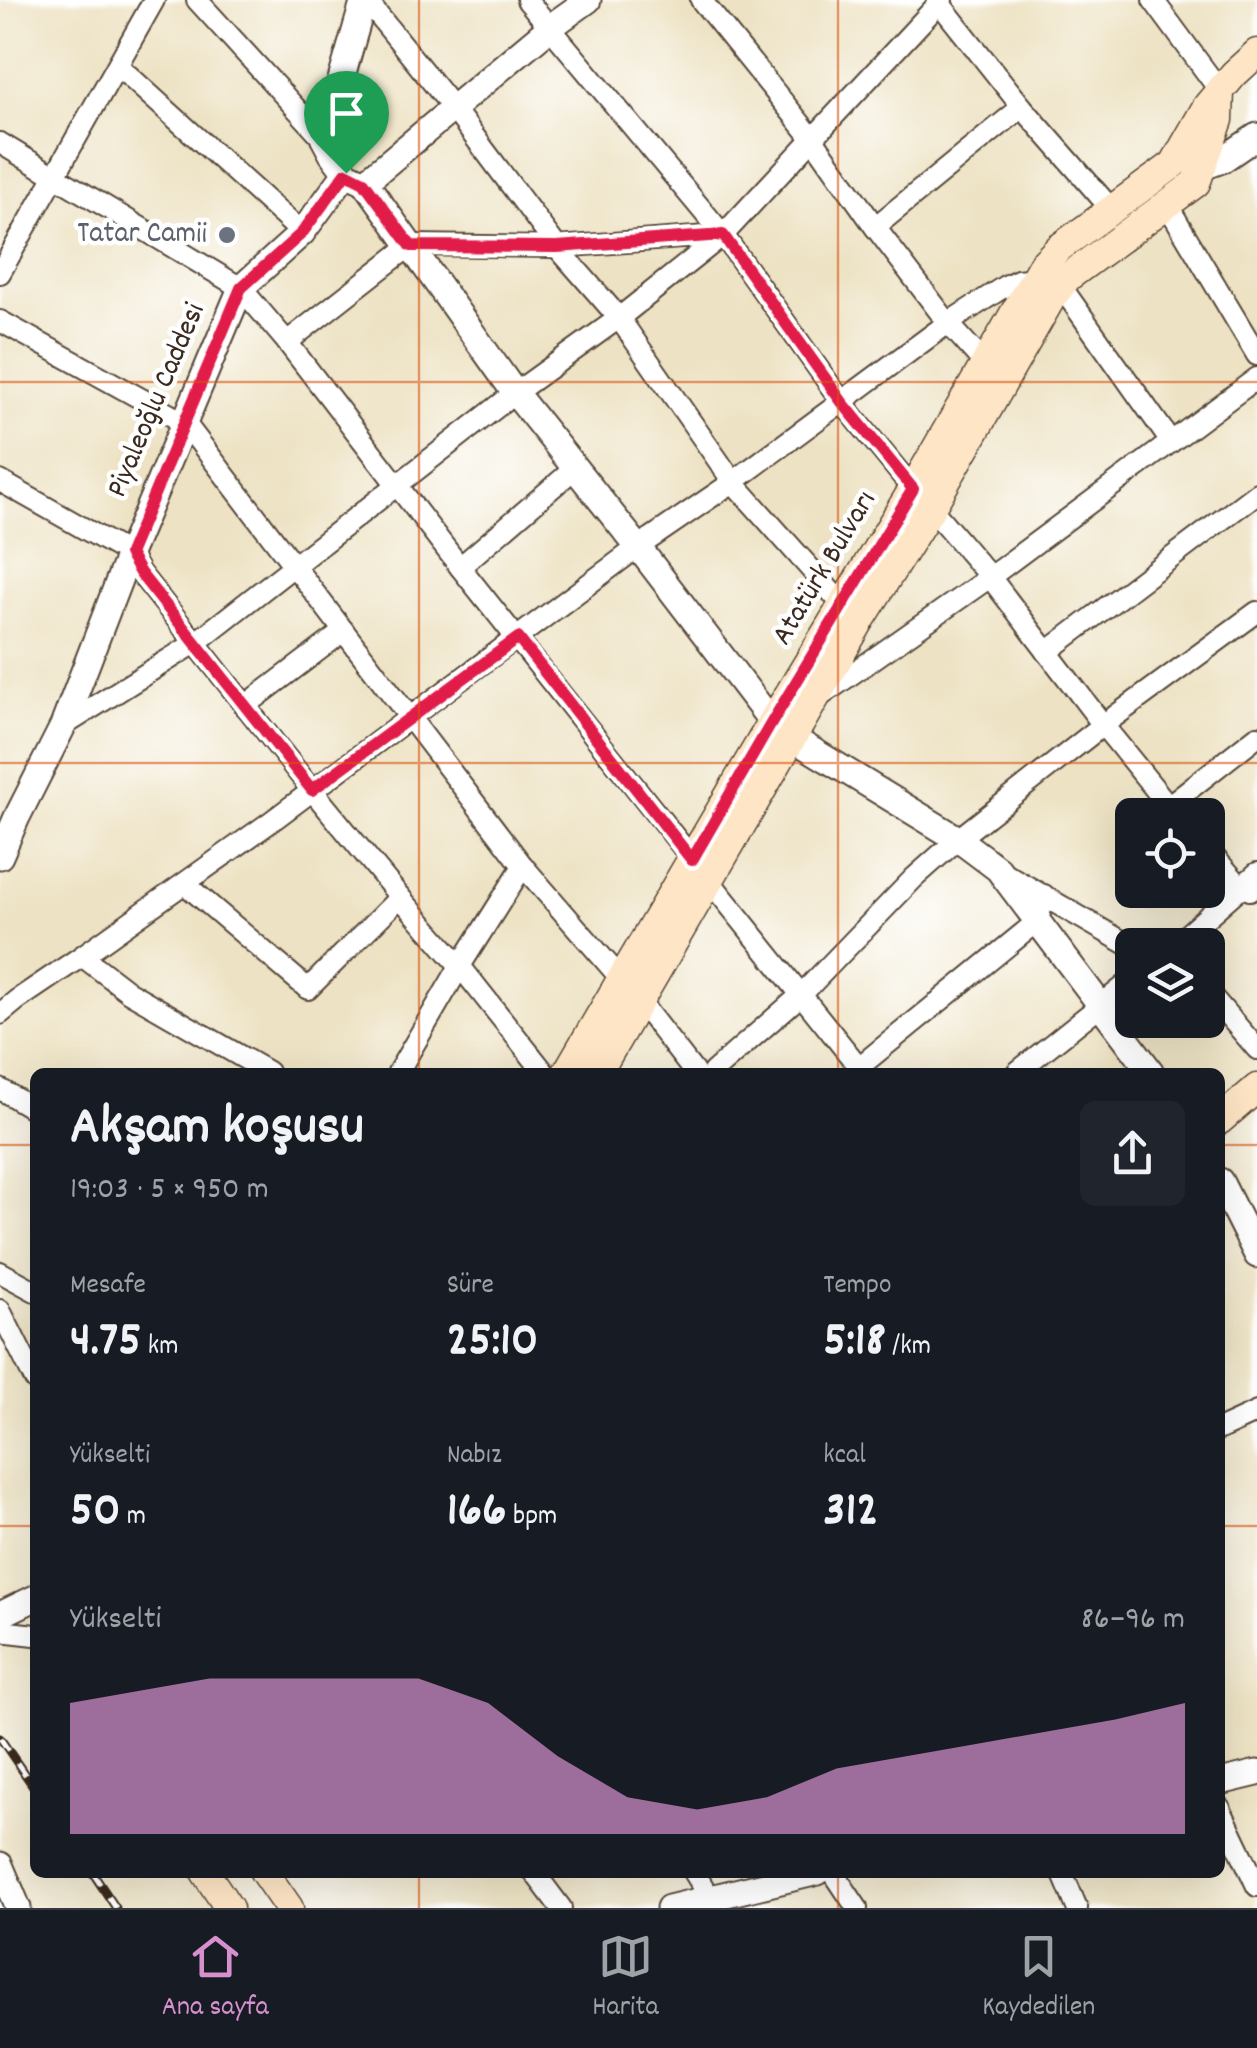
<!DOCTYPE html>
<html lang="tr">
<head>
<meta charset="utf-8">
<style>
	body { margin:0; font-family:Dekko,sans-serif; background:#20242c; color:#f1f3f6; height:100vh; display:flex; flex-direction:column; font-size:38px; white-space:nowrap }
	* { box-sizing:border-box; margin:0 }
	p { font-size:32px; color:#9ea1a6 }
	.icon { flex:none; width:55px; height:55px; fill:none; stroke:currentColor; stroke-width:2; stroke-linecap:round; stroke-linejoin:round }
	.map { position:relative; flex:1; overflow:hidden }
	.side { position:absolute; left:30px; top:1068px; width:1195px; height:810px; display:flex; flex-direction:column; background:#171b24; border-radius:15px; box-shadow:0 10px 40px #0002 }
	.side>* { flex:none }
	.fabs { position:absolute; left:1115px; top:798px; display:grid; gap:20px }
	.fabs a { display:grid; place-items:center; width:110px; height:110px; border-radius:15px; background:#171b24; box-shadow:0 10px 40px #0002; font-size:50px }
	.pin { position:absolute; display:grid; place-items:center; width:85px; height:85px; color:#fff; margin:-102px -42px; border-radius:50% 50% 50% 0; rotate:-45deg; box-shadow:0 0 10px #0007 }
	.pin .icon { rotate:45deg }
	.round { display:grid; place-items:center; flex:none; width:105px; height:105px; border-radius:15px; background:#20242c }
	.head { display:flex; align-items:center; justify-content:space-between; height:170px; padding:0 40px }
	h1 { font-size:55px; font-weight:800; line-height:75px }
	.stats { display:grid; grid-template-columns:repeat(3,1fr); gap:15px; height:170px; padding:10px 40px }
	.stats div { display:grid; align-content:center }
	.stats b { font-size:50px; font-weight:800 }
	.stats small { font-size:28px; font-weight:400 }
	.stats p { font-size:28px }
	.chart { height:280px; padding:20px 40px }
	.chart p { display:flex; justify-content:space-between }
	.chart svg { width:100%; height:180px; margin-top:10px; fill:#d690ce; opacity:.7 }
	.tab-bar { display:flex; justify-content:space-around; align-items:center; height:140px; border-top:2px solid #363941; background:#171b24; font-size:28px; color:#9ea1a6 }
	.tab-bar a { display:grid; justify-items:center; gap:5px }
	.tab-bar .on { color:#d690ce }
	.map>svg:first-child { display:block }
</style>
</head>
<body>
<div class="map">
<svg width="1257" height="1908" viewBox="0 0 1257 1908">
	<rect width="100%" height="100%" fill="#fff"/>
	<filter id="ink" filterUnits="userSpaceOnUse"><feTurbulence type="fractalNoise" baseFrequency=".01" numOctaves="2"/><feDisplacementMap in="SourceGraphic" scale="20" xChannelSelector="R" yChannelSelector="G"/><feConvolveMatrix kernelMatrix="1 2 1 2 8 2 1 2 1" color-interpolation-filters="sRGB"/></filter>
	<filter id="wash" filterUnits="userSpaceOnUse"><feTurbulence type="fractalNoise" baseFrequency=".0048" numOctaves="4" result="noise"/><feDisplacementMap in="SourceGraphic" scale="40" xChannelSelector="R" yChannelSelector="G"/><feGaussianBlur stdDeviation="2.25" result="paint"/><feColorMatrix in="noise" values="0 0 0 0 0 0 0 0 0 0 0 0 0 0 0 0 0 1.4 0 .05"/><feComposite in="paint" operator="in"/></filter>
	<g filter="url(#wash)">
		<rect width="100%" height="100%" fill="#ede2c3"/>
	</g>
	<g filter="url(#ink)">
		<g fill="none" stroke-linecap="round" stroke-linejoin="round">
			<g stroke="#564637" stroke-width="24">
				<g id="minor">
					<polyline points="197,0 324,139"/>
					<polyline points="366,0 453,108 557,247 619,318 733,482 842,604"/>
					<polyline points="527,0 723,235 842,402 913,489"/>
					<polyline points="701,0 813,139 875,227 948,323 985,364"/>
					<polyline points="937,0 1022,107 1112,210"/>
					<polyline points="1153,0 1220,91"/>
					<polyline points="118,66 302,233"/>
					<polyline points="0,143 241,288 287,342 460,567"/>
					<polyline points="1168,206 1257,355"/>
					<polyline points="875,227 1022,107"/>
					<polyline points="0,273 154,0"/>
					<polyline points="1060,285 1171,442"/>
					<polyline points="0,321 185,423 523,866 622,980"/>
					<polyline points="287,342 411,245 557,247 723,235"/>
					<polyline points="575,468 460,567 693,860"/>
					<polyline points="0,481 129,554 140,573 312,790 400,897 460,966 544,1072"/>
					<polyline points="931,508 990,577 1103,725 1176,815"/>
					<polyline points="1047,652 1257,493"/>
					<polyline points="822,695 990,577 1257,378"/>
					<polyline points="245,706 344,631"/>
					<polyline points="63,726 195,643 515,393 619,318 723,235 942,0"/>
					<polyline points="1168,806 1257,736"/>
					<polyline points="1208,850 1241,887 1250,890"/>
					<polyline points="1004,873 1132,947"/>
					<polyline points="709,880 863,1072"/>
					<polyline points="185,884 308,989 400,897"/>
					<polyline points="1175,945 1257,873"/>
					<polyline points="1208,992 1257,1049"/>
					<polyline points="639,1001 694,1072"/>
					<polyline points="0,1014 17,1000 82,956"/>
					<polyline points="859,1067 1038,921 1044,895"/>
					<polyline points="268,1072 129,992 82,956 269,823 638,547 733,482 948,323 1005,286 1018,280 1035,278"/>
					<polyline points="398,1072 460,966 523,866"/>
					<polyline points="713,1072 801,995 914,878 958,839 1103,725 1257,612"/>
					<polyline points="1017,1072 1132,980"/>
					<polyline points="0,1089 35,1110"/>
					<polyline points="0,1272 35,1291"/>
					<polyline points="0,1310 35,1380"/>
					<polyline points="1220,1429 1257,1412"/>
					<polyline points="0,1631 35,1635"/>
					<polyline points="1220,1808 1257,1886"/>
					<polyline points="534,1872 561,1908"/>
					<polyline points="694,1872 710,1898"/>
					<polyline points="833,1872 857,1908"/>
					<polyline points="1062,1872 1077,1908"/>
				</g>
			</g>
			<g stroke="#564637" stroke-width="29">
				<g id="tertiary">
					<polyline points="1203,167 1222,160 1257,136"/>
					<polyline points="346,173 332,154 324,139 364,0"/>
					<polyline points="365,182 515,393 638,547 772,722"/>
					<polyline points="792,738 958,839 998,869 1151,1072"/>
					<polyline points="0,856 17,817 63,726 129,554 241,288 302,233 346,173 365,182 549,28 588,0"/>
					<polyline points="1220,1181 1257,1255"/>
					<polyline points="0,1615 35,1598"/>
					<polyline points="1220,1782 1257,1773"/>
					<polyline points="0,1865 18,1908"/>
					<polyline points="669,1908 818,1872"/>
				</g>
			</g>
			<g stroke="#564637" stroke-width="31">
				<g id="secondary">
					<polyline points="567,1072 772,722 913,489 1042,265 1059,248 1174,164 1207,106 1234,74 1257,53"/>
					<polyline points="598,1072 860,621 931,508 1052,297 1068,277 1196,183 1219,120 1220,91"/>
					<polyline points="1220,1120 1257,1088"/>
					<polyline points="205,1872 229,1908"/>
					<polyline points="264,1872 289,1908"/>
				</g>
			</g>
			<use href="#minor" stroke="#fff" stroke-width="20"/>
			<use href="#tertiary" stroke="#fff" stroke-width="25"/>
			<use href="#secondary" stroke="#fee5c5" stroke-width="28"/>
			<g stroke="#3b2a1e" stroke-width="9">
				<g id="rail">
					<polyline points="0,1738 35,1789"/>
					<polyline points="92,1872 116,1908"/>
				</g>
			</g>
			<use href="#rail" stroke="#fff" stroke-width="5" stroke-dasharray="15" stroke-linecap="butt"/>
		</g>
	</g>
	<g fill="none" stroke-linecap="round" stroke-linejoin="round" filter="url(#ink)">
		<g stroke="#fff" stroke-width="20">
			<polygon id="route" points="346,173 364,182 411,246 557,247 723,235 842,402 913,489 772,722 692,860 518,638 312,790 140,573 129,554 241,288 302,233"/>
		</g>
		<use href="#route" stroke="#e11d48" stroke-width="12"/>
	</g>
	<path fill="none" stroke="#d7540e" stroke-width="2.5" stroke-opacity="0.55" d="M419,0v1072M838,0v1072M0,382h1257M0,763h1257M0,1145h35M1220,1145h37M0,1526h35M1220,1526h37M419,1872v36M838,1872v36"/>
	<circle fill="#6b7280" stroke="#fff" stroke-width="4" cx="227" cy="235" r="10"/>
	<g text-anchor="middle" dominant-baseline="central" stroke-width="9" stroke-linejoin="round" paint-order="stroke">
		<g font-size="30" fill="#5b616d" stroke="#fff" text-anchor="end">
			<text x="207" y="235">Tatar Camii</text>
		</g>
		<g font-size="30" fill="#3b2a1e" stroke="#fff">
			<text transform="translate(158 401) rotate(-67)">Piyaleoğlu Caddesi</text>
			<text transform="translate(826 569) rotate(-59)">Atatürk Bulvarı</text>
		</g>
	</g>
</svg>
<div class="fabs">
<a><svg class="icon" aria-label="locate" viewBox="0 0 24 24"><circle cx="12" cy="12" r="6"/><path d="M12 2v4M12 18v4M2 12h4M18 12h4"/></svg></a>
<a><svg class="icon" aria-label="layers" viewBox="0 0 24 24"><path d="M12 4l9 5-9 5-9-5zM3 14l9 5 9-5"/></svg></a>
</div>
<div class="pin" style="left:346px;top:173px;background:#1e9e55"><svg class="icon" aria-label="arrive" viewBox="0 0 24 24"><path d="M6 21V4h12l-3 4 3 4H6"/></svg></div>
<section class="side">
<div class="head"><div><h1>Akşam koşusu</h1><p>19:03 · 5 × 950 m</p></div><a class="round"><svg class="icon" aria-label="share" viewBox="0 0 24 24"><path d="M12 15V3M7 8l5-5 5 5M5 13v7h14v-7"/></svg></a></div>
<div class="stats">
<div><p>Mesafe</p><b>4.75<small> km</small></b></div>
<div><p>Süre</p><b>25:10</b></div>
<div><p>Tempo</p><b>5:18<small> /km</small></b></div>
</div>
<div class="stats">
<div><p>Yükselti</p><b>50<small> m</small></b></div>
<div><p>Nabız</p><b>166<small> bpm</small></b></div>
<div><p>kcal</p><b>312</b></div>
</div>
<div class="chart"><p><span>Yükselti</span>86–96 m</p>
<svg viewBox="0 0 160 44" preserveAspectRatio="none"><path d="M0 44V12L10 9L20 6L30 6L40 6L50 6L60 12L70 25L80 35L90 38L100 35L110 28L120 25L130 22L140 19L150 16L160 12V44z"/></svg>
</div>
</section>
</div>
<nav class="tab-bar">
<a class="on"><svg class="icon" aria-label="home" viewBox="0 0 24 24"><path d="M3 11l9-7 9 7M6 9v11h12V9"/></svg>Ana sayfa</a>
<a><svg class="icon" aria-label="map" viewBox="0 0 24 24"><path d="M3 6l6-2 6 2 6-2v14l-6 2-6-2-6 2zM9 4v14M15 6v14"/></svg>Harita</a>
<a><svg class="icon" aria-label="saved" viewBox="0 0 24 24"><path d="M7 4h10v16l-5-4-5 4z"/></svg>Kaydedilen</a>
</nav>
</body>
</html>
